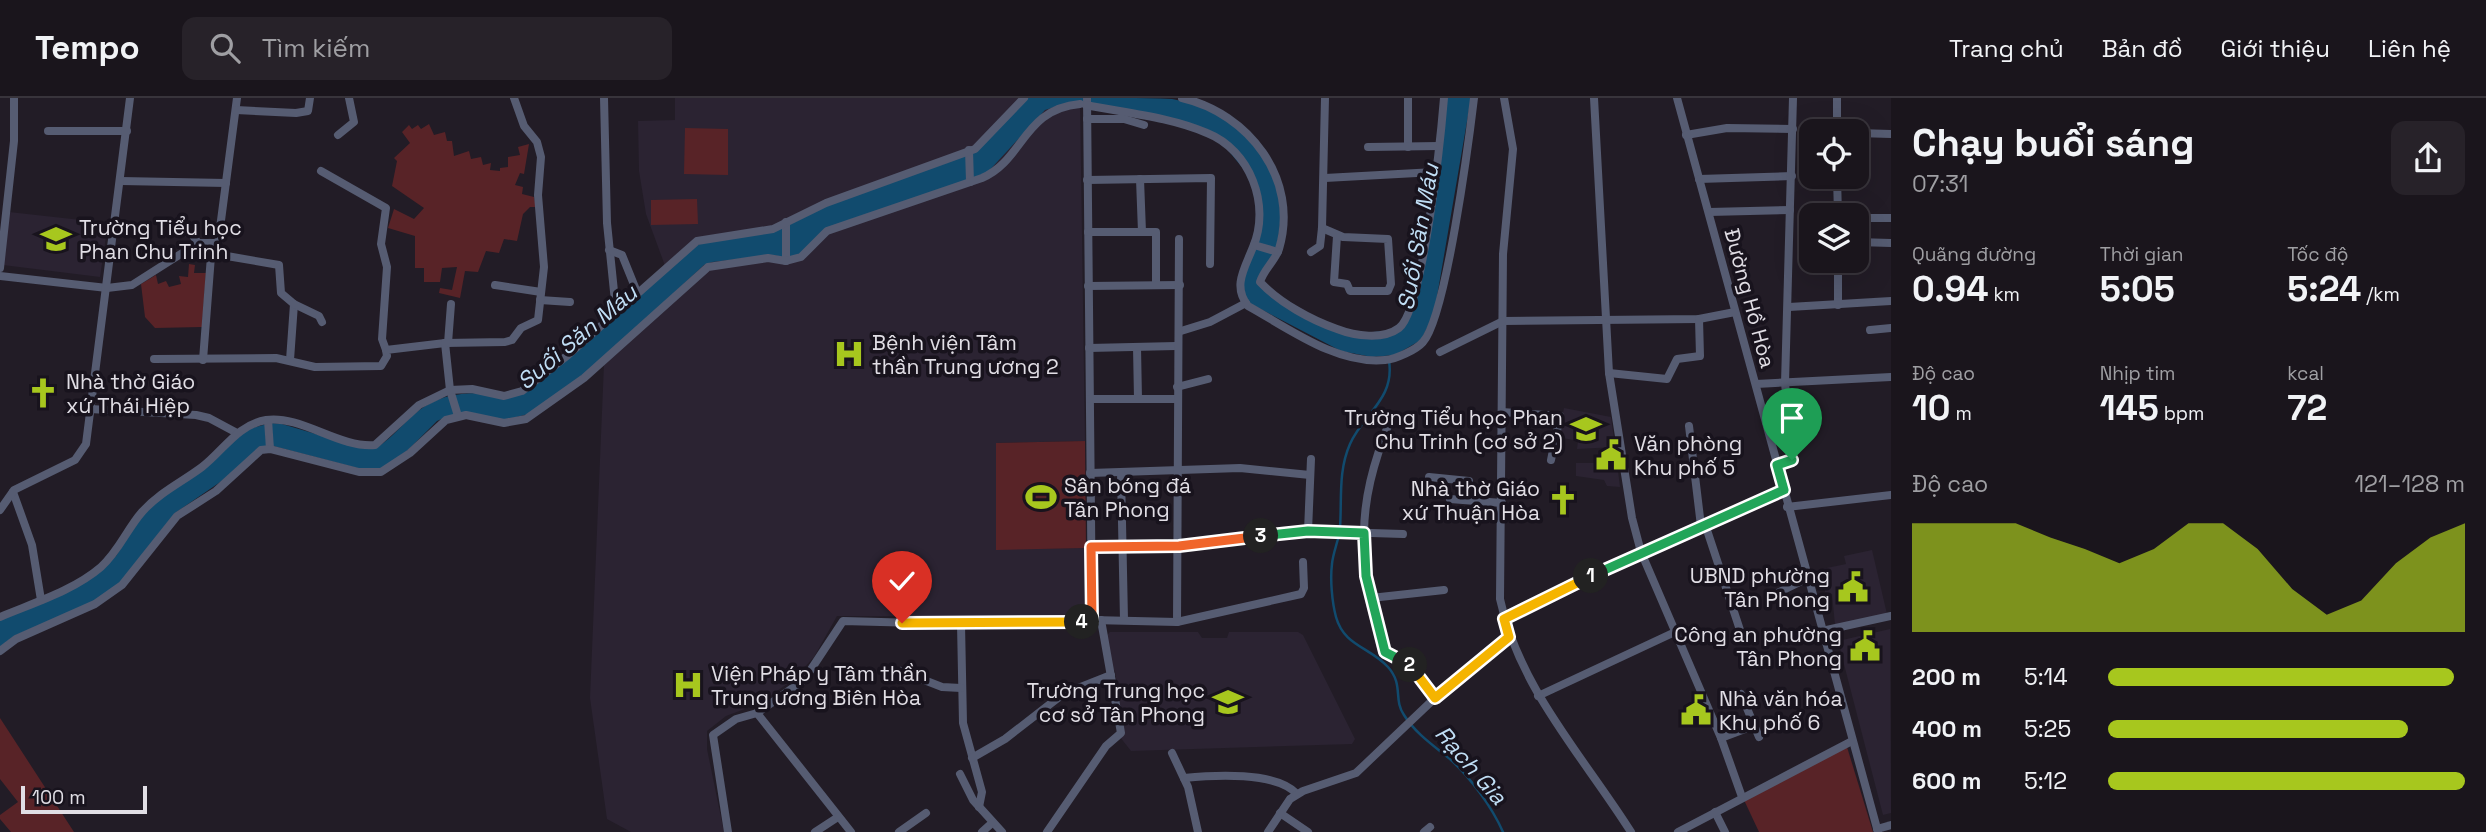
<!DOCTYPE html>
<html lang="vi">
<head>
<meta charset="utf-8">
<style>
	body { margin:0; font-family:"Space Grotesk",sans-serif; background:#272229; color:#f1f3f6; height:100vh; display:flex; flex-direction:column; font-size:26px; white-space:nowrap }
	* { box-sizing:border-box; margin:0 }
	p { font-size:23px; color:#9f9fa3 }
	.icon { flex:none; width:38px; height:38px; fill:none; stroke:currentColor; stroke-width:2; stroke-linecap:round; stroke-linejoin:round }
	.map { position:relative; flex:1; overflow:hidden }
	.panel { display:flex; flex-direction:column; background:#1a151c; width:595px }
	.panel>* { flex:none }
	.buttons { position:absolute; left:1799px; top:21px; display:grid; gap:14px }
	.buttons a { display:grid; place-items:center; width:70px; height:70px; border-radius:14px; background:#1a151c; box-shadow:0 7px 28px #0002,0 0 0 2px #38343b; font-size:35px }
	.scale { position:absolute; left:21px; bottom:18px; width:126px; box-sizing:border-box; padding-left:7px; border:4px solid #e1dee5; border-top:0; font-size:19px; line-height:24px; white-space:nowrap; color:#e1dee5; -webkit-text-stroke:5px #18131d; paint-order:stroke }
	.pin { position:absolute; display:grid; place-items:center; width:60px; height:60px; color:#fff; margin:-72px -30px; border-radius:50% 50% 50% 0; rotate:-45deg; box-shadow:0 0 7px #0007 }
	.pin .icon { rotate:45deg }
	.km { position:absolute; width:35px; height:35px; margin:-18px; border-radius:50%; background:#222; color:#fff; font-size:19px; line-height:35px; text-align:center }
	.round { display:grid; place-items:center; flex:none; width:74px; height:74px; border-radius:14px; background:#272229 }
	.overview { display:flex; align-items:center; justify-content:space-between; height:119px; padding:0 21px }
	h1 { font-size:38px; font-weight:700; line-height:52px }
	.metrics { display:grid; grid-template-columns:repeat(3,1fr); gap:10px; height:119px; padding:7px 21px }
	.metrics div { display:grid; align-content:center }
	.metrics b { font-size:35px; font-weight:700 }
	.metrics small { font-size:19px; font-weight:400 }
	.metrics p { font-size:19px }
	.chart { height:196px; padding:14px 21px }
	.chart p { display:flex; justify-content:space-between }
	.chart svg { width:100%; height:126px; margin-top:7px; fill:#a7c71e; opacity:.7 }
	ul { padding:0 21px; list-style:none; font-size:23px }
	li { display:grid; grid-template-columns:112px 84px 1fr; align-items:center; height:52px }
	li i { height:18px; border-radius:9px; background:#a7c71e }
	header { display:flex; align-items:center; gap:42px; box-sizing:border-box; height:98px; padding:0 35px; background:#1a151c; border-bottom:2px solid #38343b }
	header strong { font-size:33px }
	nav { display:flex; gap:38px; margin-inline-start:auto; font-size:24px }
	.search { width:490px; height:63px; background:#272229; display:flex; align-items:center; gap:18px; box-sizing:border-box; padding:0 24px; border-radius:14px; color:#9f9fa3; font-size:26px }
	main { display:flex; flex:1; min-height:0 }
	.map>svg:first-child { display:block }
</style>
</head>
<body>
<header>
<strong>Tempo</strong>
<div class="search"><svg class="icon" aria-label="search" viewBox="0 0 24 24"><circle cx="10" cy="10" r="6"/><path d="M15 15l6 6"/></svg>Tìm kiếm</div>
<nav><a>Trang chủ</a><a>Bản đồ</a><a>Giới thiệu</a><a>Liên hệ</a></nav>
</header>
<main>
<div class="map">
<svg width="1891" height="734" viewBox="0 0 1891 734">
	<rect width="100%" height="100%" fill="#221c26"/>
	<g fill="#2b2332">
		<polygon points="675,0 1080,0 1085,343 996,345 996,451 1086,450 1087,515 1080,519 837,518 814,559 793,582 758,606 726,618 707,633 707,651 724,734 631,734 607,721 590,600 604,266 672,204 664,165 646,116 639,73 638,23 675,22"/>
		<polygon points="9,114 108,125 100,179 3,167"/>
		<polygon points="1564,310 1611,319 1615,349 1577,351 1578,343 1558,339"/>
		<polygon points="1576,365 1617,365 1620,389 1607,388 1604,382 1576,378"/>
		<polygon points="1872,452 1887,516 1835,527 1832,496 1825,494 1823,485 1819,485 1817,472 1846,466 1844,458"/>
		<polygon points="1890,531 1891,715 1883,717 1838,543"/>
		<polygon points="1110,534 1198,534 1202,540 1227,540 1229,534 1298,534 1303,537 1355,641 1352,646 1131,653 1120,639 1124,635 1115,573 1109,569 1105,539"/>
	</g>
	<g fill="#582327">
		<polygon points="429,26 434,37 445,34 447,43 452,43 454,58 469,53 471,61 481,59 483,67 491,65 490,72 500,73 500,70 508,69 508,59 520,57 518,49 529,46 524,76 520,75 515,87 523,89 522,96 534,99 536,109 530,109 523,116 517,143 504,141 499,155 486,153 478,174 465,173 460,200 439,195 440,190 452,192 457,169 442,170 440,184 424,184 424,170 415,170 415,138 388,130 394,111 414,121 424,110 392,88 397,63 394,60 410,45 402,34 409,27 412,31 418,27 421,31"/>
		<polygon points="685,30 728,31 728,77 684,76"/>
		<polygon points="697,101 698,126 651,127 651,102"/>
		<polygon points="189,166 195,167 194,175 206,175 202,229 155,230 145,219 141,186 156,177 158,186 166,183 169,189 181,186 179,178 188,179"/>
		<polygon points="1085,343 1086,450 996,452 996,345"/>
		<polygon points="0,620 74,734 11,734 0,721 0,717 18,704 0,681"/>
		<polygon points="1847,649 1873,734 1759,734 1744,702"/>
	</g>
	<path fill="#114b6e" d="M1028,0c32,0 64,0 96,0 15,0 33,0 48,1 70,13 122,71 105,145 -3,13 -13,26 -20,38l87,53 59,-6c27,-35 37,-180 44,-231h24l-37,216 -13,26 -26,15 -23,2 -31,-6 -90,-47 -6,-7 -2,-19 20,-61 -1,-15 -3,-14 -45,-55 -144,-31 -25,8 -59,64 -160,54 -26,26 -16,4 -10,-3 -62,7 -8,3 -122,113 -50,35 -27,7 -57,-4 -11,5 -29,29 -27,19h-20l-88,-23 -98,67 -55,70 -27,19 -79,34 -14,11v-27l69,-29 47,-35 23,-36 17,-18 92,-73 23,-6 11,1 71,21 22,3c13,-6 23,-19 34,-29 32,-31 65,-27 107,-23l174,-148 17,-7 67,-10 53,-26 149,-54z"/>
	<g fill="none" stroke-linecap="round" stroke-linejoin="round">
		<path stroke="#114b6e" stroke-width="2.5" d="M1389,263c6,38 -26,53 -39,83 -12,27 -8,55 -10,84 -1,12 -7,24 -8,36 -2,15 0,38 4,53 8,29 34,30 52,50 16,18 5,32 16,48 11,18 30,31 46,44 20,18 42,48 53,73"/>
		<g stroke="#565c72" stroke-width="8">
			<polyline points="237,0 217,153 221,157 279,167 281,195 294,206 290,262"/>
			<polyline points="604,0 607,125 616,213"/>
			<polyline points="1087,0 1092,522"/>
			<path d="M1182,0c66,15 118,81 97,151 -4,12 -15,20 -19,33 20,21 51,38 77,47 18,7 46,11 62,-1 24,-18 42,-193 45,-230"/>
			<polyline points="1408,0 1408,49"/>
			<path d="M1504,0l9,51 -10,105 -3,345c19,89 83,157 131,233"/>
			<polyline points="1594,0 1609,275 1632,420 1641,454 1721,640 1742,699"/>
			<polyline points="1677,0 1878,734"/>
			<polyline points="1837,0 1837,33"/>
			<path d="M1086,7c40,8 84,12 121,28 43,17 64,72 46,114 -8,21 -21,39 -5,59 40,22 89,59 137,54 11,-1 31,-10 38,-18 23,-25 46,-202 51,-244"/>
			<polyline points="236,12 296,15 308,13 310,0"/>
			<polyline points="1087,21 1124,21 1144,27"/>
			<polyline points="48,33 127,33"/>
			<polyline points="1857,35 1891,36"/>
			<polyline points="338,37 354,24 349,0"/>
			<polyline points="1686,37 1727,30 1793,31"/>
			<polyline points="1368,49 1439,48"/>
			<polyline points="969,52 970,84"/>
			<polyline points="321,73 386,110 381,146 387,169 382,241 386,252"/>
			<polyline points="1837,79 1838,117"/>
			<polyline points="1325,80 1435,74"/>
			<polyline points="1140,81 1142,134"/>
			<polyline points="1699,81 1792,78"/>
			<polyline points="1087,82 1211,80 1210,166"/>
			<polyline points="121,83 226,85"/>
			<polyline points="1709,114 1790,112"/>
			<polyline points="1857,120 1891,120"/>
			<polyline points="786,124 786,163"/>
			<polyline points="1322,130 1343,139 1388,141 1391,186 1388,193 1350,193 1347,186 1334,184 1337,138"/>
			<polyline points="179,133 191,135 198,145"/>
			<polyline points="1088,134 1156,134 1156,187"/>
			<polyline points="1857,144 1891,145"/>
			<polyline points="1254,147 1278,154"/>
			<polyline points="609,152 622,157 637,194"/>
			<polyline points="1311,154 1320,148 1322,130 1325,0"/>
			<polyline points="1838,163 1838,207"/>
			<polyline points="0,170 14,43 14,0"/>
			<polyline points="0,178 107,190 132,187 198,145 218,145"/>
			<polyline points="495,187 541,194"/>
			<polyline points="1088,188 1180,187"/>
			<polyline points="540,202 570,204"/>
			<polyline points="294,206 319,218 322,224"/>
			<polyline points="1789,209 1891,203"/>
			<polyline points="1870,232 1891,230"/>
			<polyline points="1181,233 1210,224 1246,205"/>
			<polyline points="448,245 451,206"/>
			<polyline points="1137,249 1138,301"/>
			<polyline points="1089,250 1176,248"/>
			<polyline points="1440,254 1503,223 1699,221 1735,214"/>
			<polyline points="154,261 276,260 315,269 381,268 387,258 386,252 445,245"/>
			<polyline points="203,262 212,145"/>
			<polyline points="1609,275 1667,281 1677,261 1700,258 1699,221"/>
			<polyline points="1756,286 1891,279"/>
			<polyline points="1177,289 1208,281"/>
			<polyline points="1090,301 1177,301"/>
			<polyline points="90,311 196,317 209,320 237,335"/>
			<polyline points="1502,314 1560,318 1551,362"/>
			<polyline points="458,318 450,292 445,245 505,244 512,242 521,230 538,222 544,169 538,97 541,59 537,44 524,28 514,0"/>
			<path d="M1391,320c-38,95 -32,138 -6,234l28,15 22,31"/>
			<polyline points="268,322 270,351"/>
			<polyline points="1689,328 1701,428"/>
			<polyline points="1777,367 1792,362 1785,285 1793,0"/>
			<polyline points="1090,375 1240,370 1310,377"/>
			<polyline points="1121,375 1124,522"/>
			<polyline points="1429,379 1469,383 1468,402"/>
			<polyline points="13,394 32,447 41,502"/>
			<polyline points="1450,401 1502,405"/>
			<polyline points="1787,409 1891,397"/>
			<polyline points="0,412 14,392 75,362 86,346 130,0"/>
			<polyline points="1705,426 1740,532"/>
			<polyline points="1308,433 1311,361"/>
			<polyline points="1091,449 1179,448 1308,433 1403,436"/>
			<polyline points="1771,498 1808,480"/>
			<polyline points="1371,500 1444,492"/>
			<path d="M0,519c33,-14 73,-26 101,-50 18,-16 26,-38 41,-55 18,-20 40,-30 60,-45 22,-17 35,-42 64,-47 36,-5 72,28 109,25l44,-40 31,-15 22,-1 32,7 18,-5 46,-36 129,-114 76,-12 53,-26 149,-54 49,-51"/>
			<polyline points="1504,521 1641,454 1784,392"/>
			<polyline points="1177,524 1179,141"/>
			<polyline points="961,526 963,625 982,694 979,709"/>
			<polyline points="1822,533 1891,518"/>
			<path d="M0,553l16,-12 79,-35 27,-19 55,-69 39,-25 45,-41 9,-1 89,23h22l29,-19 36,-33 20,-5 38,8 22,-4 58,-41 124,-111 60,-9 18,3 15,-4 26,-26 155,-53c42,-18 41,-69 98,-74"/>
			<polyline points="901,573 942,589 961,590"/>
			<polyline points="1741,596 1759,639"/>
			<polyline points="1538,598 1675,534"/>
			<polyline points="757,615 851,734"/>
			<polyline points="1721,640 1753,628"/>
			<polyline points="1172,655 1188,689 1198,734"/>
			<polyline points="972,660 1005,641 1063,596 1111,577"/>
			<polyline points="960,676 973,702 1002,734"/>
			<path d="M1184,680c29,-3 92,-7 113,16"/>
			<polyline points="1715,714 1725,734"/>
			<polyline points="1280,715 1308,734"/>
			<polyline points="1877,731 1891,727"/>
			<polyline points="728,734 713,637 736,621 757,615 804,582 843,523 993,527 1092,522 1177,524 1301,496 1304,490 1303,464"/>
			<polyline points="815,734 838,719"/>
			<polyline points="899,734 926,715"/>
			<polyline points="982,734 992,725"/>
			<polyline points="1047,734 1106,648 1121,635 1101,522"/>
			<polyline points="1268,734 1290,701 1303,693 1356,675 1435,600 1509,539"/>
			<polyline points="1424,734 1430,729"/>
			<polyline points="1678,734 1852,643"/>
		</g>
	</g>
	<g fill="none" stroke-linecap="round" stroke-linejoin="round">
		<g stroke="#fff" stroke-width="14">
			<polyline id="split-1" points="1591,478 1784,392 1777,367 1792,362"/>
		</g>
		<g stroke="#fff" stroke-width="14">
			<polyline id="split-2" points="1410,567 1435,600 1509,539 1504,521 1591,478"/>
		</g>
		<g stroke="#fff" stroke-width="14">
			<polyline id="split-3" points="1261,438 1308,433 1364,435 1366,478 1385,554 1410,567"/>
		</g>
		<g stroke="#fff" stroke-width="14">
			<polyline id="split-4" points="1082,524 1092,522 1091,449 1179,448 1261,438"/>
		</g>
		<g stroke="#fff" stroke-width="14">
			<polyline id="split-5" points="902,525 1082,524"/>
		</g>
		<use href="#split-1" stroke="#22a559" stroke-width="9"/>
		<use href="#split-2" stroke="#f5b400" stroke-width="9"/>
		<use href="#split-3" stroke="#22a559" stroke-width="9"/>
		<use href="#split-4" stroke="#f0652b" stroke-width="9"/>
		<use href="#split-5" stroke="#f5b400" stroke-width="9"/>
	</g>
	<defs>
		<g id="school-bare" transform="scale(2.415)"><path d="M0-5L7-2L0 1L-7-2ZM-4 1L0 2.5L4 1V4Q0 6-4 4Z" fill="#a7c71e" stroke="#18131d" stroke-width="2.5" paint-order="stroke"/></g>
		<g id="hospital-bare" transform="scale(2.415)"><path d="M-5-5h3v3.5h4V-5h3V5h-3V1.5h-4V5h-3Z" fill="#a7c71e" stroke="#18131d" stroke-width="2.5" paint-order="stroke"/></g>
		<g id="church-bare" transform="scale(2.415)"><path d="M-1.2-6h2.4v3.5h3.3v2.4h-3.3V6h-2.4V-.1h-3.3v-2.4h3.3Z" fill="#a7c71e" stroke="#18131d" stroke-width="2.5" paint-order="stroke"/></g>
		<g id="civic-bare" transform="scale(2.415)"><path d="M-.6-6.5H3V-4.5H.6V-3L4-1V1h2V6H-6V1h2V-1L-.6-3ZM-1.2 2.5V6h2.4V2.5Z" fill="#a7c71e" stroke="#18131d" stroke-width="2.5" paint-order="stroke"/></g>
		<g id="stadium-bare" transform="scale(2.415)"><path d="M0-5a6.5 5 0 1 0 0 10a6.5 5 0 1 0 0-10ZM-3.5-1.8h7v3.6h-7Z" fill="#a7c71e" stroke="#18131d" stroke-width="2.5" paint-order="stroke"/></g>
	</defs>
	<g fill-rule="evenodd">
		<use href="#school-bare" x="56" y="141"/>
		<use href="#hospital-bare" x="849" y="256"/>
		<use href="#church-bare" x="43" y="295"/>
		<use href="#school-bare" x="1586" y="331"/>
		<use href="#civic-bare" x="1611" y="357"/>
		<use href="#stadium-bare" x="1041" y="399"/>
		<use href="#church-bare" x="1563" y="402"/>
		<use href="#civic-bare" x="1853" y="489"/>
		<use href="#civic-bare" x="1865" y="548"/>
		<use href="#hospital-bare" x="688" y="587"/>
		<use href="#school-bare" x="1228" y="604"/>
		<use href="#civic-bare" x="1696" y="612"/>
	</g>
	<g text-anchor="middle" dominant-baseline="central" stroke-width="7" stroke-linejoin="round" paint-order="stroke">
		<g font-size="21" fill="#e1dee5" stroke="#18131d" text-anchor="start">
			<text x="79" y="129">Trường Tiểu học<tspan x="79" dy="24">Phan Chu Trinh</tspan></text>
			<text x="872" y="244">Bệnh viện Tâm<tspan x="872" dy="24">thần Trung ương 2</tspan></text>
			<text x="66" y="283">Nhà thờ Giáo<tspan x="66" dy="24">xứ Thái Hiệp</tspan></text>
			<text x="1563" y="319" text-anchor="end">Trường Tiểu học Phan<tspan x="1563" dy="24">Chu Trinh (cơ sở 2)</tspan></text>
			<text x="1634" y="345">Văn phòng<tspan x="1634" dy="24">Khu phố 5</tspan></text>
			<text x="1064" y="387">Sân bóng đá<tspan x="1064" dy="24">Tân Phong</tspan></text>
			<text x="1540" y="390" text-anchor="end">Nhà thờ Giáo<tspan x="1540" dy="24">xứ Thuận Hòa</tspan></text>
			<text x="1830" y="477" text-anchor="end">UBND phường<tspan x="1830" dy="24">Tân Phong</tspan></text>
			<text x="1842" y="536" text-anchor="end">Công an phường<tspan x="1842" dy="24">Tân Phong</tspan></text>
			<text x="711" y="575">Viện Pháp y Tâm thần<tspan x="711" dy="24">Trung ương Biên Hòa</tspan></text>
			<text x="1205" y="592" text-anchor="end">Trường Trung học<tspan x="1205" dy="24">cơ sở Tân Phong</tspan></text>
			<text x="1719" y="600">Nhà văn hóa<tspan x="1719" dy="24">Khu phố 6</tspan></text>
		</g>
		<g font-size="21" fill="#e1dee5" stroke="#18131d">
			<text transform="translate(1750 200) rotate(75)">Đường Hồ Hòa</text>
		</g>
		<g font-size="23" font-style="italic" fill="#c0def5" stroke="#18131d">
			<text transform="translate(1418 139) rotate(-80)">Suối Săn Máu</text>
			<text transform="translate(577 239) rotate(-40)">Suối Săn Máu</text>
			<text transform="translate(1471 667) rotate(49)">Rạch Gia</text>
		</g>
	</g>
</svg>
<div class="buttons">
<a><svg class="icon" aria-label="locate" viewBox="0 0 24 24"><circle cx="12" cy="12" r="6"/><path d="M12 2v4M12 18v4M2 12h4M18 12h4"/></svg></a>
<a><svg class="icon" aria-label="layers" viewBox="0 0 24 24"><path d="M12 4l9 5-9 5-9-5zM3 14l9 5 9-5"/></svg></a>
</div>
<div class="scale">100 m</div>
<div class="pin" style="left:1792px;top:362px;background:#1e9e55"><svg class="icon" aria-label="arrive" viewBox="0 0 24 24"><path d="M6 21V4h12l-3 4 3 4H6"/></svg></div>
<div class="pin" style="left:902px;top:525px;background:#d93025"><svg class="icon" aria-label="check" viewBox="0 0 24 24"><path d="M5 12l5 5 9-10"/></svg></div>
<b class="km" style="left:1591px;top:478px">1</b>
<b class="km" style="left:1410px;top:567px">2</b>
<b class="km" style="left:1261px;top:438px">3</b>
<b class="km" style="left:1082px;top:524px">4</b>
</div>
<section class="panel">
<div class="overview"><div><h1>Chạy buổi sáng</h1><p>07:31</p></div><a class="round"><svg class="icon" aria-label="share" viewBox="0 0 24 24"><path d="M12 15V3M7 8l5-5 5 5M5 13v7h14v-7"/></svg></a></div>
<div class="metrics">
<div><p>Quãng đường</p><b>0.94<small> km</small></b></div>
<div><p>Thời gian</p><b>5:05</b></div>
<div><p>Tốc độ</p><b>5:24<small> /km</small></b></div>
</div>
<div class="metrics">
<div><p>Độ cao</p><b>10<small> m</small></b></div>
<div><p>Nhịp tim</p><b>145<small> bpm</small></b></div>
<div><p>kcal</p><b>72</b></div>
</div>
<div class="chart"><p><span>Độ cao</span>121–128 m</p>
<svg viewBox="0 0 160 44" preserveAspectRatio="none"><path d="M0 44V6L10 6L20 6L30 6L40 11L50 15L60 20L70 15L80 6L90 6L100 15L110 29L120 38L130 33L140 20L150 11L160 6V44z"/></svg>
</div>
<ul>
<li><b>200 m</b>5:14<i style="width:97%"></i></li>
<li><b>400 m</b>5:25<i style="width:84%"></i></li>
<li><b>600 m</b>5:12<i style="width:100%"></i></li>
</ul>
</section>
</main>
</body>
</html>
